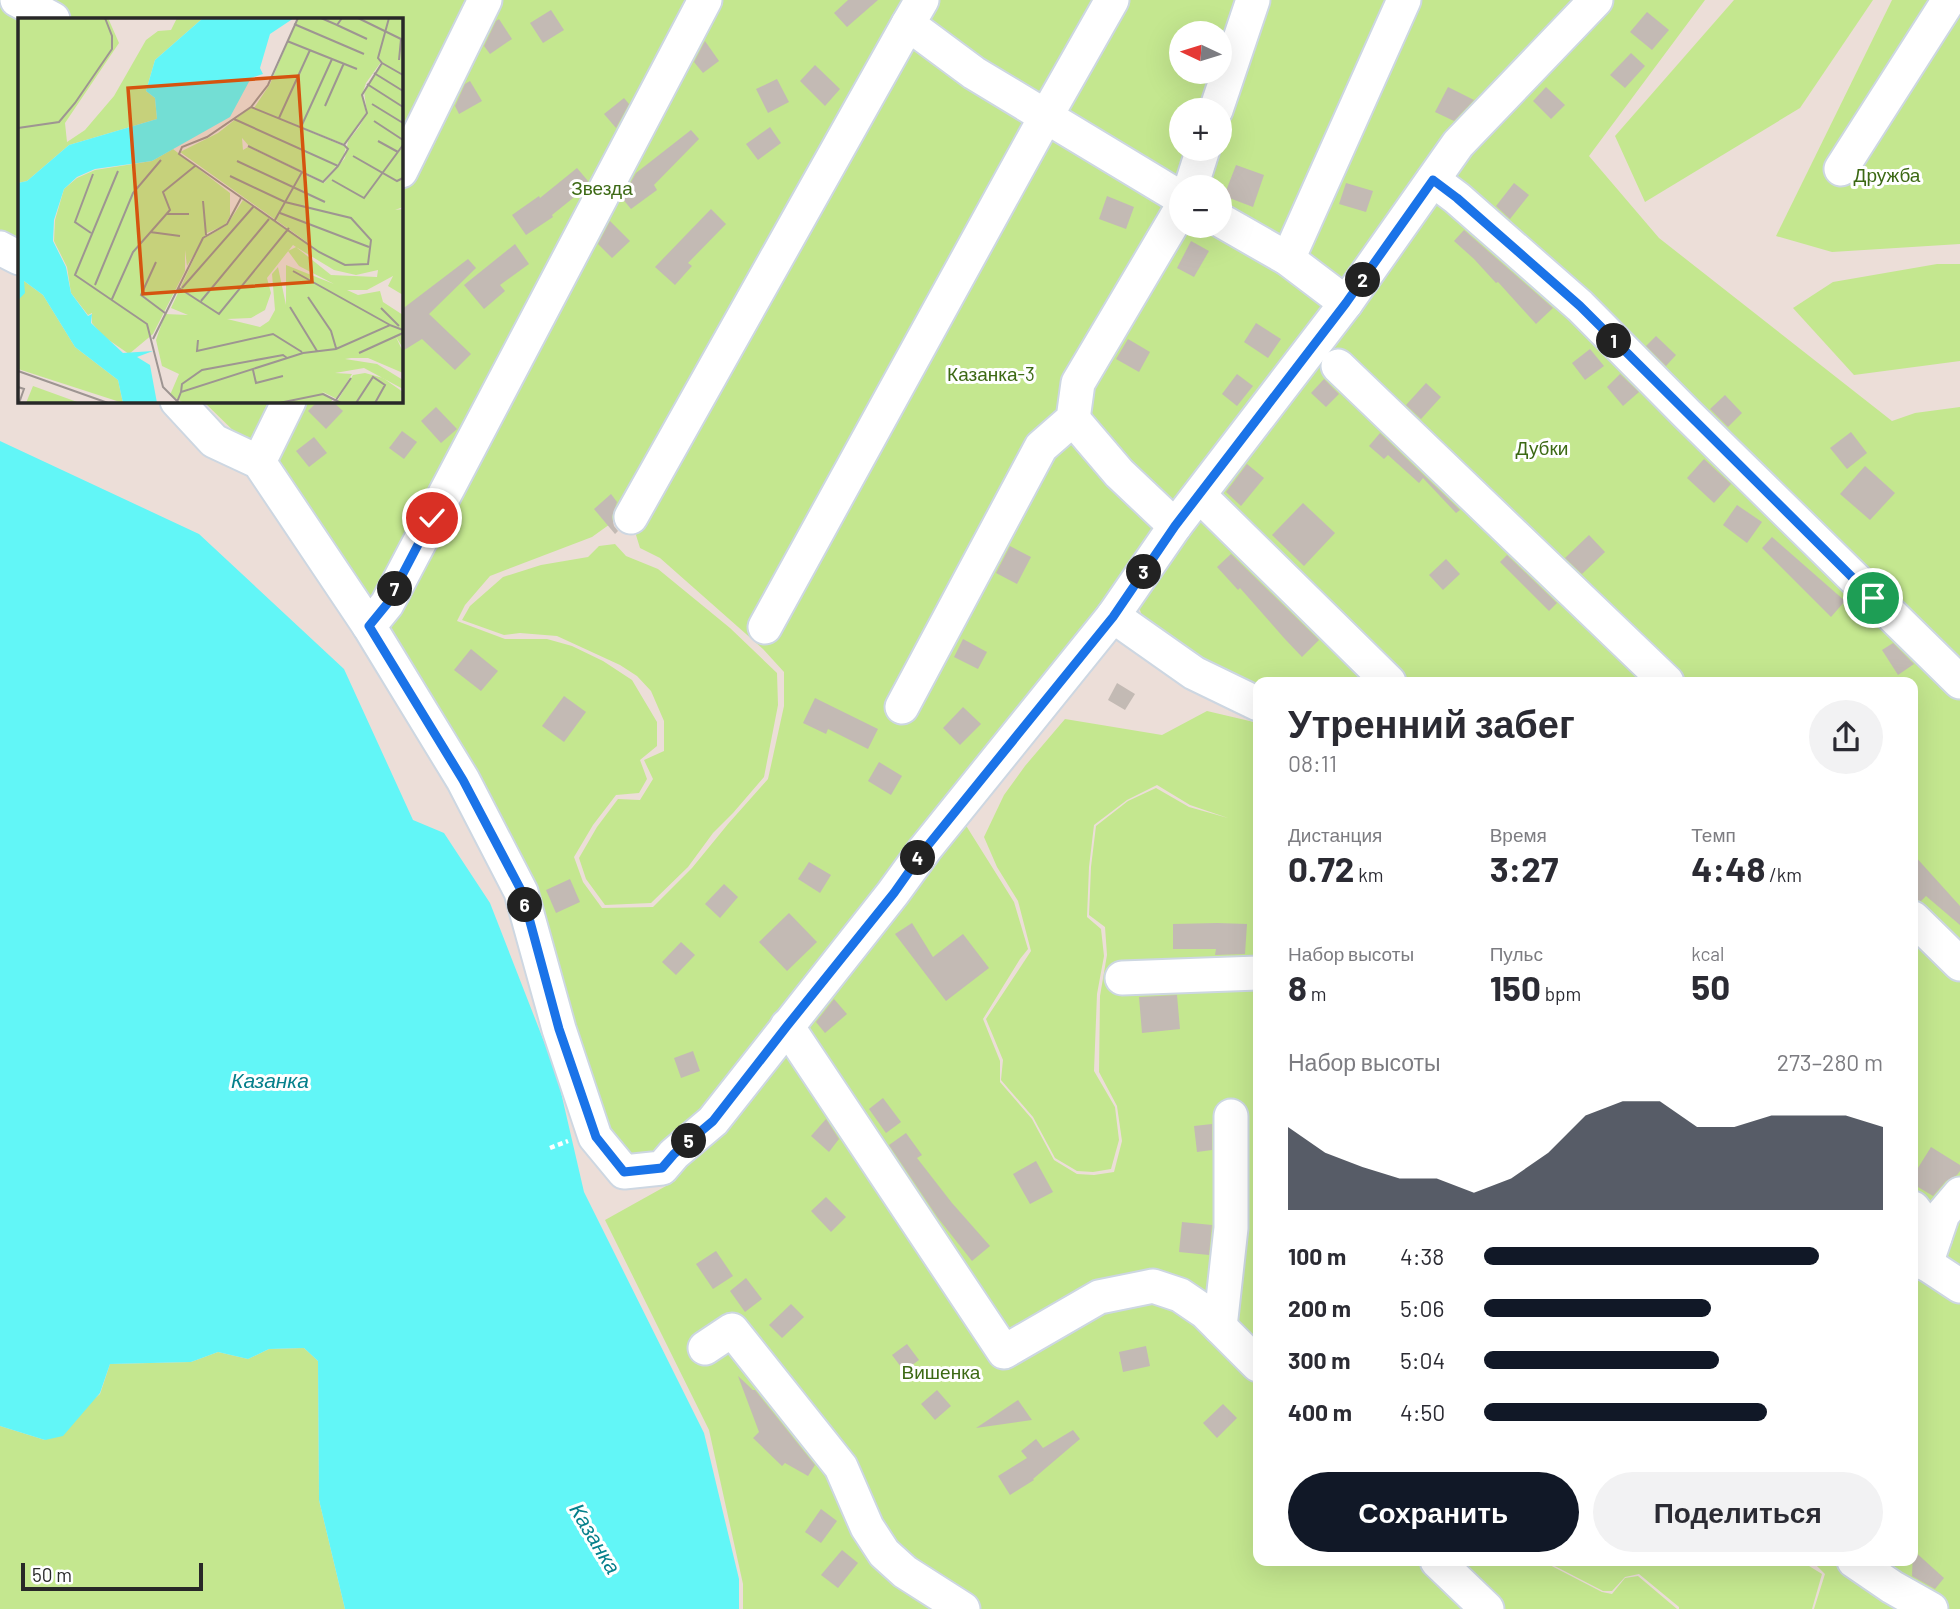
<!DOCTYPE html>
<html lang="ru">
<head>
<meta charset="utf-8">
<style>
	body { margin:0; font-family:Barlow,sans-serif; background:#f2f2f3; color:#2b2b33; height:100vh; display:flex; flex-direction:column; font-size:26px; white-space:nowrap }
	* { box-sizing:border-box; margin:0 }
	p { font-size:23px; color:#7c7c81 }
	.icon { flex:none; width:38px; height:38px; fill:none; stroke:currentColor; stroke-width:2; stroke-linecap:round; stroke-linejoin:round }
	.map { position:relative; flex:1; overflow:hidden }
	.sheet { position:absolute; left:1253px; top:677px; width:665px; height:889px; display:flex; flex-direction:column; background:#fff; border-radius:14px; box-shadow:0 7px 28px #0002 }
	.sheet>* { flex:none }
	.needle { width:46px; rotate:274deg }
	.fabs { position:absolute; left:1169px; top:21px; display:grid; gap:14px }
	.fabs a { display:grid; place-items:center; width:63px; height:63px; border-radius:50%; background:#fff; box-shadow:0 7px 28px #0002; font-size:35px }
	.scale { position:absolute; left:21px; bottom:18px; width:182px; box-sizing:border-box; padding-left:7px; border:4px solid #282828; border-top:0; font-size:19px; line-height:24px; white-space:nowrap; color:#282828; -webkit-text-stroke:5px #fff; paint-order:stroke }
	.pin { position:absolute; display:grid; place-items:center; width:60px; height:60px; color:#fff; margin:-30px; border:4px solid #fff; border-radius:50%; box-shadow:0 2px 7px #0007 }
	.km { position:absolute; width:35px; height:35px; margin:-18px; border-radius:50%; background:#222; color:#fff; font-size:19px; line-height:35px; text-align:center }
	.round { display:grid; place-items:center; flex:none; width:74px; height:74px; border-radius:37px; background:#f2f2f3 }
	.overview { display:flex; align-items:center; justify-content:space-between; height:119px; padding:0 35px }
	h1 { font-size:38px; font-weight:700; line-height:52px }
	.figures { display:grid; grid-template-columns:repeat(3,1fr); gap:10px; height:119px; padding:7px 35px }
	.figures div { display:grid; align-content:center }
	.figures b { font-size:35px; font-weight:700 }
	.figures small { font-size:19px; font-weight:400 }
	.figures p { font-size:19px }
	.chart { height:196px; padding:14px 35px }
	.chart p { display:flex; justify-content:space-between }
	.chart svg { width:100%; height:126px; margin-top:7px; fill:#111827; opacity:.7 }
	.primary-button { display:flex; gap:14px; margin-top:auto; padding:14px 35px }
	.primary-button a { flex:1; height:80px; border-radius:42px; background:#111827; color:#fff; font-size:28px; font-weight:700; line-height:80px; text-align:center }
	.primary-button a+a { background:#f2f2f3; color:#2b2b33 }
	ul { padding:0 35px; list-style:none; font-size:23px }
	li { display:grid; grid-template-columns:112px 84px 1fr; align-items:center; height:52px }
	li i { height:18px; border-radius:9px; background:#111827 }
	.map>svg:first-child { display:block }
</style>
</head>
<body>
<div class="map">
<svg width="1960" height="1609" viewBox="0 0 1960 1609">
	<rect width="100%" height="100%" fill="#ecded8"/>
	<g fill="#c4e78f" fill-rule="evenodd">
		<polygon points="0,0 478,0 401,159 401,19 19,19 19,243 0,234"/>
		<path d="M491,0h422l-282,509 -39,28 -102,39 -25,29 -8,16 48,18h42l25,7 31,15 29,19 25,42v24l-17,14 7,19 -8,14 -23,2 -23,30 -19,32 9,25 19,26 51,-1 39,-39 36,-44 40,-45 16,-73v-34l-21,-23 -103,-91 -20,-10 -4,-13 2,-16 291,-519h657l-610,776 -304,369 -34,15 -29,-22 -54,-157 -288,-521 29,-59h105v-216zM1181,33h39v39h-39zM1181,110h39v39h-39zM1181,187h39v39h-39z"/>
		<polygon points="1604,0 1705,0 1589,156 1659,238 1892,421 1915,413 1960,407 1960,1275 1913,1244 1913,682 1258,682 1258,692 1147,631 1135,595 1437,186"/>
		<polygon points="1734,0 1873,0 1800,108 1645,202 1615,136"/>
		<polygon points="1892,0 1960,0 1960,244 1832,252 1776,236"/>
		<polygon points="1937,264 1960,264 1960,361 1854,375 1793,308 1833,282"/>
		<polygon points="203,401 284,401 248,445"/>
		<polygon points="615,544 626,556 658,569 730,628 777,673 778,705 764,777 733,813 713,833 688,867 651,903 605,905 586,879 579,858 597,827 618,799 640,800 653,779 644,760 664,751 664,721 651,691 637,676 620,665 557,636 520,633 504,635 462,620 470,606 503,577 541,565 588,557 599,546"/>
		<polygon points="1207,711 1258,723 1258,1561 1542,1561 1602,1592 1612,1594 1625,1578 1638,1576 1677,1609 743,1609 743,1584 709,1430 605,1220 675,1181 960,816 1014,902 1028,949 1020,959 983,1019 1000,1061 1000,1082 1032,1119 1054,1160 1077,1174 1094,1175 1114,1172 1122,1141 1117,1106 1099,1072 1100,996 1107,955 1105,927 1089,915 1091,867 1096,826 1128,801 1156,788 1189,807 1228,818 1190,805 1157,785 1127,800 1094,825 1089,867 1087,917 1101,929 1104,956 1097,994 1094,1071 1115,1107 1119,1140 1111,1169 1093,1172 1077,1171 1055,1158 1033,1117 1001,1080 1003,1060 986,1019 1031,951 1018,901 997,867 984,837 1004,795 1025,766 1065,719 1162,735"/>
		<polygon points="1913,1269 1960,1297 1960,1609 1814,1609 1825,1574 1812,1561 1913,1561"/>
		<polygon points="304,1348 318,1361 319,1500 345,1609 0,1609 0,1426 45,1440 100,1394 110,1364 191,1362 218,1352 248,1359 269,1349"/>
		<polygon points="1545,1561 1801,1561 1822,1574 1812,1609 1679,1609 1679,1607 1639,1574 1625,1577 1612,1591 1603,1591"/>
	</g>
	<polygon fill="#62f6f7" points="0,441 199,534 344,669 413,820 444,833 490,903 557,1075 584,1192 704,1433 739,1579 739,1609 345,1609 319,1500 318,1361 304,1348 269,1349 248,1359 218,1352 191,1362 110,1364 100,1393 63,1436 45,1440 0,1426"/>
	<g fill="#c3bab4">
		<polygon points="848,0 878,0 847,27 834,13"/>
		<polygon points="551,10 564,30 543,43 530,23"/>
		<polygon points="1647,12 1669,30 1652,50 1630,32"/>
		<polygon points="499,19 512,39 490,54 484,46 496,21"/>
		<polygon points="705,41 719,61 703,73 694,62"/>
		<polygon points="1631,53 1645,66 1625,88 1610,75"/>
		<polygon points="815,65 840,89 825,106 800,81"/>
		<polygon points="777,79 789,102 768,113 756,89"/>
		<polygon points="470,81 482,101 459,114 455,106 465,84"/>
		<polygon points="1448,87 1474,100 1454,121 1435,112"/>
		<polygon points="1546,87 1565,105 1551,119 1533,101"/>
		<polygon points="624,98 629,104 616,128 604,114"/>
		<polygon points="770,127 781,143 758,160 746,144"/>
		<polygon points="691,130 699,139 654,185 657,190 631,209 622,198 636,173"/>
		<polygon points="1236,165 1264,175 1253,207 1224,196"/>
		<polygon points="577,168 588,181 583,190 552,215 553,217 526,235 512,215 539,196 540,198"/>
		<polygon points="1346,183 1373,191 1366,212 1339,204"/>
		<polygon points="1514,183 1529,195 1510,219 1496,206"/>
		<polygon points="1107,196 1134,207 1126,229 1099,219"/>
		<polygon points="711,209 726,224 688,263 692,266 675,285 655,267"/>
		<polygon points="610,221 630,241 612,258 598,244"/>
		<polygon points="1464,230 1553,308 1536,324 1498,282 1496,283 1474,259 1454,241"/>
		<polygon points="1191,241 1209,251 1194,277 1177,268"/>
		<polygon points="515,244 529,264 500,285 505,291 484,309 464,285"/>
		<polygon points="468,259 476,268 429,314 471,354 455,370 422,339 401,352 401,310"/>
		<polygon points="1256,323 1281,339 1268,358 1244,342"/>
		<polygon points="1656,336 1676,355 1666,366 1646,346"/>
		<polygon points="1128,339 1150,352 1139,372 1116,359"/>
		<polygon points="1590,349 1604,366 1585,380 1572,363"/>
		<polygon points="1237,374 1253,386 1237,406 1222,394"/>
		<polygon points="1620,374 1639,392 1623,406 1607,387"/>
		<polygon points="1324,379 1339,394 1326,407 1311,393"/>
		<polygon points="1426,383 1441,397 1421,419 1406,405"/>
		<polygon points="1725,395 1742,413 1728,427 1710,409"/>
		<polygon points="318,401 332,401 343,411 326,429 308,411"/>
		<polygon points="436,407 457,429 441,443 421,421"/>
		<polygon points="402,431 417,442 404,459 389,448"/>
		<polygon points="1851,432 1867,453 1847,469 1830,448"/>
		<polygon points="1380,433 1460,510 1456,513 1423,478 1419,483 1388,455 1384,459 1369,446"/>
		<polygon points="314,437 327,453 309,467 296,451"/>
		<polygon points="1704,459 1731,484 1714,503 1687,478"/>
		<polygon points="1247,464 1264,478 1241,506 1226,492"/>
		<polygon points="1865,466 1895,493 1870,520 1840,494"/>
		<polygon points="611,494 617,502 612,517 614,526 618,531 615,534 594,509"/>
		<polygon points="1303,503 1335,533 1304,566 1272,535"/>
		<polygon points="1737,505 1762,522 1747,543 1723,525"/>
		<polygon points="1589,535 1605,552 1582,574 1565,558"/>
		<polygon points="1772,537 1845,601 1831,617 1762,548"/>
		<polygon points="1010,546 1031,557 1017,584 996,573"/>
		<polygon points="1231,554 1319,640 1302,657 1284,638 1240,588 1238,590 1217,567"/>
		<polygon points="1507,555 1557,603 1549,611 1500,562"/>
		<polygon points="1446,559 1460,574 1443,590 1429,575"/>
		<polygon points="963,639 987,652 978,669 954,657"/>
		<polygon points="1893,643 1914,664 1898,675 1882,650"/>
		<polygon points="471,649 498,671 481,691 454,670"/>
		<polygon points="1117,683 1135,694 1125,710 1108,700"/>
		<polygon points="564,696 586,712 564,742 542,726"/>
		<polygon points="815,698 878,729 868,749 828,729 826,734 803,723"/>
		<polygon points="963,707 981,724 960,745 943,728"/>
		<polygon points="879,762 902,776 891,795 868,781"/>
		<polygon points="1913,854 1960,906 1960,925 1926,896 1921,901 1913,899"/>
		<polygon points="809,862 831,875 820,893 798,879"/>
		<polygon points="570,879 580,902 556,913 546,890"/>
		<polygon points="724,884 738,897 720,918 705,904"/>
		<polygon points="789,913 817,942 787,971 759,942"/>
		<polygon points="912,923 933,957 963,934 989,968 946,1001 895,934"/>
		<polygon points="1217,923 1247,924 1245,954 1215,955 1216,949 1173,949 1173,924"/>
		<polygon points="681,942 695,955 676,975 662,962"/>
		<polygon points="1177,995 1180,1029 1142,1033 1139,997"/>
		<polygon points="834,999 847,1014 825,1033 816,1022"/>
		<polygon points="693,1051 700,1071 681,1078 674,1058"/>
		<polygon points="883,1098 901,1122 886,1133 869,1109"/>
		<polygon points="826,1119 839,1139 829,1152 811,1136"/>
		<polygon points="1212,1124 1212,1150 1197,1152 1194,1126"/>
		<polygon points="906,1133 922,1155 917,1158 952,1203 990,1246 972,1261 938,1218 889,1145"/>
		<polygon points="1931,1147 1960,1165 1960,1171 1957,1175 1946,1181 1933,1196 1913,1184 1913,1176"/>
		<polygon points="1036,1161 1053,1192 1030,1204 1013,1174"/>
		<polygon points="826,1197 846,1217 831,1232 811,1211"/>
		<polygon points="1182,1222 1212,1225 1209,1255 1179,1252"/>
		<polygon points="716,1251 733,1276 713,1289 696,1264"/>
		<polygon points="746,1278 762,1299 745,1312 730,1291"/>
		<polygon points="791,1304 804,1317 782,1338 769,1325"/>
		<polygon points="907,1344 919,1360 904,1371 892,1355"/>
		<polygon points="1146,1346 1150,1366 1123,1372 1119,1352"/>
		<polygon points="738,1376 753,1390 755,1390 815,1465 808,1476 785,1463 782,1466 753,1438 759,1432"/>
		<polygon points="937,1390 951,1406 935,1420 921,1404"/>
		<polygon points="1018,1400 1032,1420 976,1428"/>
		<polygon points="1223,1404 1237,1418 1217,1438 1203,1423"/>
		<polygon points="1073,1430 1080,1439 1033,1479 1034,1480 1010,1495 998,1476 1027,1458 1021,1451 1036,1439 1043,1448"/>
		<polygon points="821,1509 837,1521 821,1543 805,1532"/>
		<polygon points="842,1550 858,1563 838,1588 821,1575"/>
		<polygon points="1913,1550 1944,1578 1935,1589 1912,1576"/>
	</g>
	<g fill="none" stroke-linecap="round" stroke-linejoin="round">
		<g stroke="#cdd7e2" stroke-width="37">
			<g id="minor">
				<polyline points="17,0 53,19"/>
				<polyline points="922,0 908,24 974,73 1181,198"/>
				<polyline points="1216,110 1253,0"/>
				<polyline points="1841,169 1949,0"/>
				<polyline points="401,171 485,0"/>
				<polyline points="1433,180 1457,198 1580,306 1687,414 1960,682"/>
				<polyline points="1191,187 1203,149"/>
				<polyline points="1220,220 1288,259 1346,303"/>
				<polyline points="0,248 19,258"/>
				<polyline points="1288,259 1404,0"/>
				<polyline points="1338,366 1667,682"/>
				<polyline points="177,401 214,441 259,462 369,626 463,780 521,892 559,1029 595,1137 624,1172 662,1168 674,1154 713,1121 893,893 925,849 1113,616 1175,526 1346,303 1458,144 1596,0"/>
				<polyline points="1073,419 1119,473 1175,526"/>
				<polyline points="259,462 289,401"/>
				<polyline points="1200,496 1389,682"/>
				<polyline points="631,517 908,24"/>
				<polyline points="1113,616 1194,673 1258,704"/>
				<polyline points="369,626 387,604 705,0"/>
				<polyline points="765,627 1045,118 1112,0"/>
				<polyline points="902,707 1041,447 1073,419 1078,383 1181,209"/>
				<polyline points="1913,918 1960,964"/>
				<polyline points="1122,978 1258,973"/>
				<polyline points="787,1026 1004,1352 1099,1297 1153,1286 1180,1295 1205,1312 1258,1365"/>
				<polyline points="1913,1208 1935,1237"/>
				<polyline points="1913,1255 1960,1286"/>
				<polyline points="1926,1264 1943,1214 1960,1194"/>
				<polyline points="1220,1327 1231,1228 1231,1116"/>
				<polyline points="705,1348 732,1330 841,1467 867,1527 884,1553 905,1572 963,1609"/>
				<polyline points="1437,1561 1487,1609"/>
				<polyline points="1854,1561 1892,1587 1931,1609"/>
			</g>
		</g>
		<polyline stroke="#fff" stroke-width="4.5" stroke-dasharray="5 3.5" stroke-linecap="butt" points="550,1148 568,1141"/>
		<use href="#minor" stroke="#fff" stroke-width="33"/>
	</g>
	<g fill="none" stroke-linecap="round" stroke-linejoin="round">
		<g stroke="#fff" stroke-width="14">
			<polyline id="route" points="432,518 387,604 369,626 463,780 522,892 559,1029 596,1137 624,1172 662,1168 674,1154 713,1121 787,1026 894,893 925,849 1113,617 1175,526 1346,303 1433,180 1457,198 1580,306 1873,598"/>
		</g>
		<use href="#route" stroke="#1a73e8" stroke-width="9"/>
	</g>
	<g text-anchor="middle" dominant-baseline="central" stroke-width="6" stroke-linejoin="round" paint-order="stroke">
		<g font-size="19" fill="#3c6914" stroke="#fff">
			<text x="1887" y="174">Дружба</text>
			<text x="602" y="187">Звезда</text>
			<text x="991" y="373">Казанка-3</text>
			<text x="1542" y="447">Дубки</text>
			<text x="941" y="1371">Вишенка</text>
		</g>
		<g font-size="21" font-style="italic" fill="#06808b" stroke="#fff">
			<text x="270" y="1079">Казанка</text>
			<text transform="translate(596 1538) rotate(59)">Казанка</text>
		</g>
	</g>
	<g transform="translate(18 18)">
		<rect width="385" height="385" fill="#ecded8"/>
		<path d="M0,0h90l11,25 -54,80 2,19 18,-12 29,-34 32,-56 12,-9 13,-1 6,-12h26l-48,42 -9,31 9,7 2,21 -88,26 -42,36 -9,2zM280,0h105v189l-8,3 8,-1v86l-15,-9 5,-10 -26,14h-20l11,5 22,-4 3,11 20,13v33l-7,-11 7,15v21l-35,-15h-17l-6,1 32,5 26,16v9l-39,-21 -29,5 17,1 -15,25 -16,-8 12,8 -3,4h-146l-14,-8 9,-21 -17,-8 -6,-26 9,-26 23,1 -17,-7 32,-69 24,-14 16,-25 75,50 -138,-98 38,-19 33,-26 95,40 -3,11 -20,23 -74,-35 -7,-8 1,12 5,-3 76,36 21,-25 3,-17 11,-14 8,-14 -3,-22 19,-28 -6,-4 4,3 -15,21 -4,12 4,18 -22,31 -90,-36 16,-24zM275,227l3,2 -8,4 11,15 35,18 -48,-19v40l-8,-38 -6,7 3,36 -6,11 -9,6 -33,-8 24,-1 14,-8 6,-17 -4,-15zM278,229l38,23 22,5 22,-5 -1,7 -46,-2zM155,131l57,44v23l-5,9 -18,8 -20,33 -2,-16v21l-32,63 -24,20 -26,-18 -11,-13v-10l-4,2 -17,-22 -4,-26 -13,-26 1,-21 9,-31 13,-11 18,-8 57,-9zM6,263l19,14 32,52 43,33 5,23 -105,-34v-69zM347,355l18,5 20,14v11h-67l17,-28zM15,368l47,17h-54z" fill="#c4e78f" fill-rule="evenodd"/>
		<path d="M185,0h91l-24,16 -10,34 3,6 -12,4 -21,39 -78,44 -57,8 -18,8 -13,12 -10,31 -1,21 13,26 5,26 17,23 4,-2 -1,9 32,30 30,-2 -16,6 13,8 7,38h-34l-5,-23 -43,-33 -32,-52 -19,-14 1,12 -7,7v-117l9,-2 42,-36 88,-26 -2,-21 -9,-7 9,-31z" fill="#62f6f7"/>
		<path fill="none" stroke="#9e9592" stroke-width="2" d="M303,0l16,7 5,-7M340,0l45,22M276,6l70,30M319,7l30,14M269,23l70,28M381,42l2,-21M364,45l21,12M356,55l29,18M349,66l36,23M354,86l31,19M307,88l19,-43M233,89l93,38M261,100l31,-68M216,101l104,47 10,-17 -4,-4 23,-32 -5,-18 20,-32 -4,-5 11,-40M356,103l29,19M283,109l31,-68M0,110l41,-6 16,-19 37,-54v-13l-7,-18M360,123l20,11M230,128l54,26M335,138l44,25 6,-3M219,143l88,41M100,153l-43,104 72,49 16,63 16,16M212,158l55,26 66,16 20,22 -3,24 -23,1 -26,-13 -140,-98 3,-7 25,-10 44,-30 17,-22 30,-67M314,162l32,18 39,-53M185,183l3,34M262,195l89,34M149,196h22M257,202l27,-48 21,10 15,-16M132,214l30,4M73,215l-16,-11 18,-48M138,244l-15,33 24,18M275,253l97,54M77,267l38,-92 28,-33M161,270l40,26 70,-86M164,270l72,-82M290,279l23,34 5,17M94,281l21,-47 37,-42 -7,-18 32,-26M183,283l68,-82M272,289l27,44M363,290l18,18M135,321l50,-101 24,-14 14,-26M180,322l-1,11 76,-17 29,18M341,335l44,-20M235,352l3,13 27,-7M0,353l90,32M0,369l6,2 -5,14M163,374l1,-8 20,-14 81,-15 4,3M318,382l15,-22M159,384l4,-10 122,-39 33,-4 54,-24 13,5M261,385l44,-9 18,9M338,385l17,-26 12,8 -10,18"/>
		<path fill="#d5540f" fill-opacity="0.15" stroke="#d5540f" stroke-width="3.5" d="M280,58l14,206 -169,12 -15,-206z"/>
		<rect width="385" height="385" fill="none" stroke="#282828" stroke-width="3.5"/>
	</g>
</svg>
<div class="fabs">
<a><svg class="needle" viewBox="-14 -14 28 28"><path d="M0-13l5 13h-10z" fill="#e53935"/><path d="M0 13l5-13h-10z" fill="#7c7c81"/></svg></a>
<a>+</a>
<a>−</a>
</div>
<div class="scale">50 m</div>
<div class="pin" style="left:1873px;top:598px;background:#1e9e55"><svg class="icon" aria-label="arrive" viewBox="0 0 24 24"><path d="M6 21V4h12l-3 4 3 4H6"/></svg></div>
<div class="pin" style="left:432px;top:518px;background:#d93025"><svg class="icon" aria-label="check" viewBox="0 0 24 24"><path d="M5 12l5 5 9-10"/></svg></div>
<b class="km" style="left:1614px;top:341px">1</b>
<b class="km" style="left:1363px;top:280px">2</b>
<b class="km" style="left:1144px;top:572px">3</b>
<b class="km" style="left:918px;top:858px">4</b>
<b class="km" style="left:689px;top:1141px">5</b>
<b class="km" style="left:525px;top:905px">6</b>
<b class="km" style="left:395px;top:589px">7</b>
<section class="sheet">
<div class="overview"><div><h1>Утренний забег</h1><p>08:11</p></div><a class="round"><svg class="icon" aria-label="share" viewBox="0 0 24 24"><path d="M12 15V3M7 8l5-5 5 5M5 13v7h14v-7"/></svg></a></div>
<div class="figures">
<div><p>Дистанция</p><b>0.72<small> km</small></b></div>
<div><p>Время</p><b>3:27</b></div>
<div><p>Темп</p><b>4:48<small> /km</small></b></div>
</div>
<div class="figures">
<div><p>Набор высоты</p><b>8<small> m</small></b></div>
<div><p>Пульс</p><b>150<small> bpm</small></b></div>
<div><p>kcal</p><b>50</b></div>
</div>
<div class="chart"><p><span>Набор высоты</span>273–280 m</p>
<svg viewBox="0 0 160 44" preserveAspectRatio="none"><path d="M0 44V15L10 24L20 29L30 33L40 33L50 38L60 33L70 24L80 11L90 6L100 6L110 15L120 15L130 11L140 11L150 11L160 15V44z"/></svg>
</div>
<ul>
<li><b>100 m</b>4:38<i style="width:84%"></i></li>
<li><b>200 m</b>5:06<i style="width:57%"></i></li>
<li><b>300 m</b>5:04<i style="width:59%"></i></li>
<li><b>400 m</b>4:50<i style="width:71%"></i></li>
</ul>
<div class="primary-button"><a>Сохранить</a><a>Поделиться</a></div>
</section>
</div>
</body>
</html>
